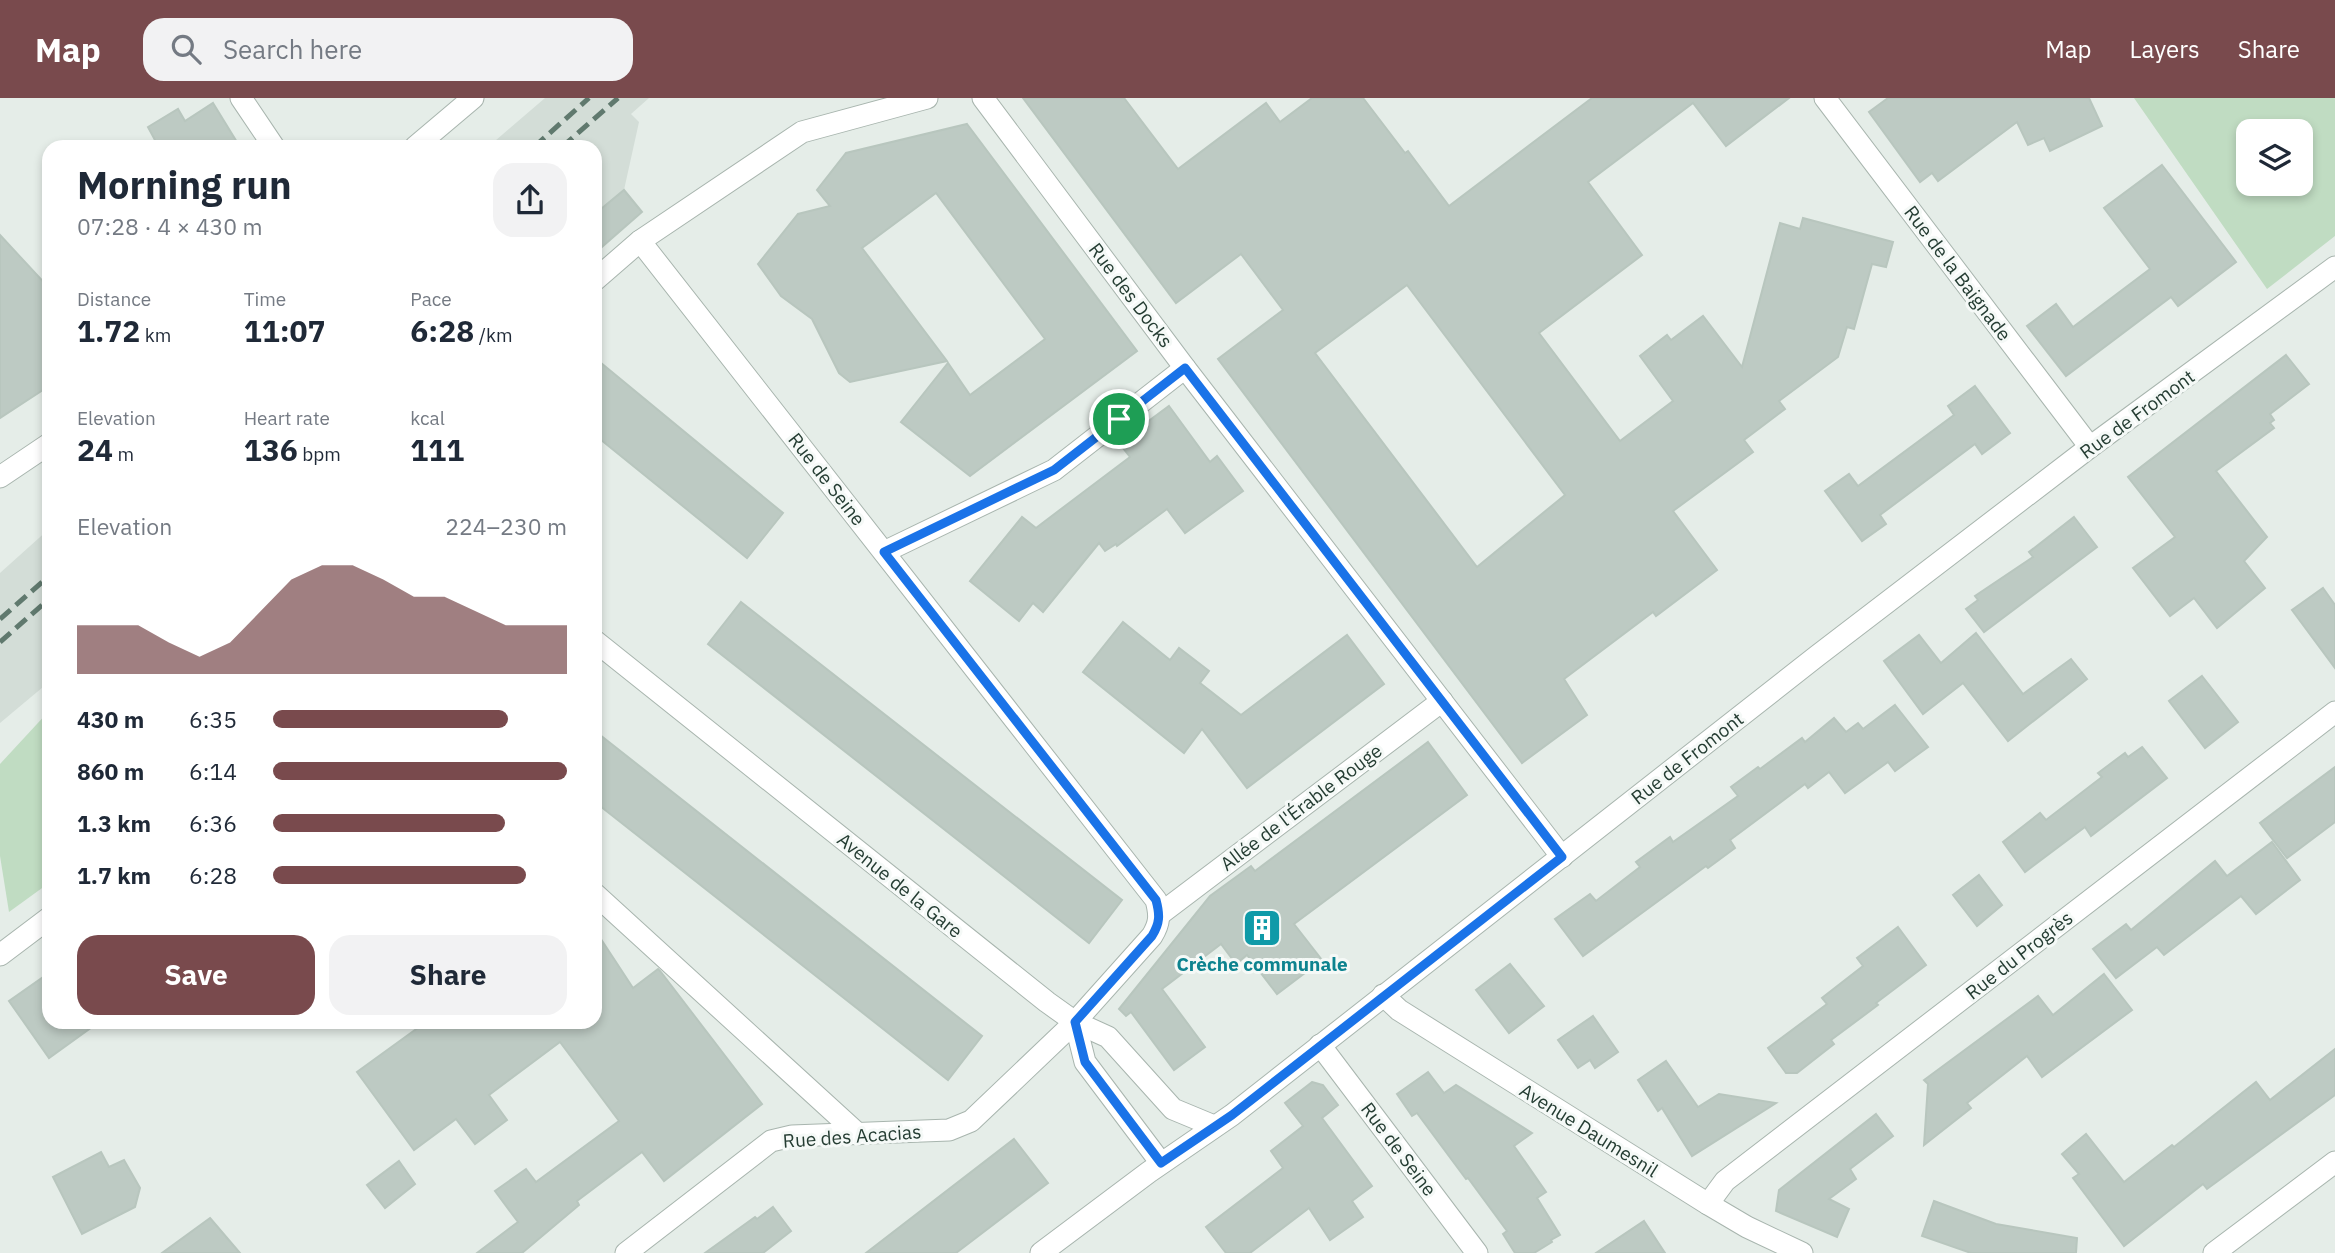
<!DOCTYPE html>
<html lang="en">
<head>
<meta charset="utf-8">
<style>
	body { margin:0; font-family:"IBM Plex Sans",sans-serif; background:#f2f2f3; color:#1f2937; height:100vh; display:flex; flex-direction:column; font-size:26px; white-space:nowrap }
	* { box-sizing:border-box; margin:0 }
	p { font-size:23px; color:#747a83 }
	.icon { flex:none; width:38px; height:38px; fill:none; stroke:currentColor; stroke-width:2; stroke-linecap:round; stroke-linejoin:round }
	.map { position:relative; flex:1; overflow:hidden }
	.details { position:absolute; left:42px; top:42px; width:560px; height:889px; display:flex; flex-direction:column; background:#fff; border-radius:21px; box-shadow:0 4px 10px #0003 }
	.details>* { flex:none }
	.fabs { position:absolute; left:2236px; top:21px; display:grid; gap:14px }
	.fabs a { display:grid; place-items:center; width:77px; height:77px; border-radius:14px; background:#fff; box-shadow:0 4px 10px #0003; font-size:35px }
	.pin { position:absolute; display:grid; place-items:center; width:60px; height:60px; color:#fff; margin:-30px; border:4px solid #fff; border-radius:50%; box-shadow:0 2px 7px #0007 }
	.round { display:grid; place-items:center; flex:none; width:74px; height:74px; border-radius:21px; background:#f2f2f3 }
	.head { display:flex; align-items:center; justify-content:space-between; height:119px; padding:0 35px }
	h1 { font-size:38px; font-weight:800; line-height:52px }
	.figures { display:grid; grid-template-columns:repeat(3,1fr); gap:10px; height:119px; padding:7px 35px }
	.figures div { display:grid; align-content:center }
	.figures b { font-size:30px; font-weight:800 }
	.figures small { font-size:19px; font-weight:400 }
	.figures p { font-size:19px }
	.chart { height:196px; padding:14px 35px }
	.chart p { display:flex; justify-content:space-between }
	.chart svg { width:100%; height:126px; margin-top:7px; fill:#794a4d; opacity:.7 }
	.cta { display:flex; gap:14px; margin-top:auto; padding:14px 35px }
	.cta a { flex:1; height:80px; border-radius:21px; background:#794a4d; color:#fff; font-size:28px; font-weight:800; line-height:80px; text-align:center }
	.cta a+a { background:#f2f2f3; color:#1f2937 }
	ul { padding:0 35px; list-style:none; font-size:23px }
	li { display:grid; grid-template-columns:112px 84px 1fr; align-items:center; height:52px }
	li i { height:18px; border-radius:9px; background:#794a4d }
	header { display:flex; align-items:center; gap:42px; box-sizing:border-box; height:98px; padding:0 35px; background:#794a4d; color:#fff }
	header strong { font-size:33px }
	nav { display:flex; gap:38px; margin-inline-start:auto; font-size:24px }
	.search { width:490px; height:63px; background:#f2f2f3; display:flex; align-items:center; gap:18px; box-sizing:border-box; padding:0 24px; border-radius:21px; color:#747a83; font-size:26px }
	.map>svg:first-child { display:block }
</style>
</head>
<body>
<header>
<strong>Map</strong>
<div class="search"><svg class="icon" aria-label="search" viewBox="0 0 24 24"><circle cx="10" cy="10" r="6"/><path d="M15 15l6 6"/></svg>Search here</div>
<nav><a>Map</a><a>Layers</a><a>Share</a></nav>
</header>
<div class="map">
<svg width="2335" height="1155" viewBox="0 0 2335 1155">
	<rect width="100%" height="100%" fill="#e5ede8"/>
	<g fill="#d3ddd7">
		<polygon points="545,0 649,0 631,16 639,24 624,92 642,114 595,155 595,49 488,49"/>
		<polygon points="49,431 49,584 0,625 0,475"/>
	</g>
	<g fill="#c0dcc2" fill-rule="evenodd">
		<path d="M2134,0h201v138l-68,53zM2249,33h52v53h-52z"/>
		<polygon points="49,613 49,785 9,814 0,758 0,666"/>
	</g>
	<g fill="#bdcac3" stroke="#b8c6be" stroke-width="2" fill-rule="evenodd">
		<path d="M1023,0h101l54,71 88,-66 14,19 32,-24h51l42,55 3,-2 41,55 143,-108h197l-63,48 -33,-43 -105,79 54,73 -103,78 81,108 53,-40 -33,-45 27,-21 4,5 32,-24 39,51 38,-144 20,6 3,-11 90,24 -7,25 -14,-3 -18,65 -7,-2 -9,30 -59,44 6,8 -41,31 9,12 -80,59 44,59 -61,46 -3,-4 -89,67 23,36 -65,48 -304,-404 65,-49 -42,-56 -65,49zM1407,187l158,210 -88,72 -162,-214z"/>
		<polygon points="1888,0 2089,0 2102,28 2050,53 2044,40 2028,47 2017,24 1938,83 1932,75 1920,84 1869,14"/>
		<polygon points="213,5 240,49 145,49 155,42 148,29 178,11 185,23"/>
		<polygon points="967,26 1137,253 970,378 901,324 948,265 970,297 1045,241 936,95 862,150 947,263 850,284 839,275 812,221 781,198 758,166 798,116 830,108 817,92 846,55"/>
		<polygon points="2162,67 2236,164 2178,208 2171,199 2066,278 2027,228 2056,206 2073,229 2150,171 2104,110"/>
		<polygon points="624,92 642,114 595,155 595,116"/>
		<polygon points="0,137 49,190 49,288 0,320"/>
		<polygon points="2286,257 2309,286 2270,316 2274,322 2270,325 2274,330 2216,373 2267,439 2244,463 2265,490 2217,530 2194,500 2170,518 2133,470 2175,439 2128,379"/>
		<polygon points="595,260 783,415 747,460 595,337"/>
		<polygon points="1975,288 2010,335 1982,356 1975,346 1880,417 1886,426 1862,443 1825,393 1849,376 1858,388 1954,317 1948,308"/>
		<polygon points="1169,308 1210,364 1217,358 1243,393 1185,435 1167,411 1117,448 1116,446 1105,453 1099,445 1043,514 1033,505 1019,523 970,483 1022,419 1036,430 1069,405 1130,359 1119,345"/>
		<polygon points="2074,419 2097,449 1984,534 1966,511 1978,502 1975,498 2033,459 2029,454"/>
		<polygon points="2323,490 2335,507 2335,570 2292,512"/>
		<polygon points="741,504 1122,802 1089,845 708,546"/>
		<polygon points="1123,524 1170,562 1179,550 1209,573 1200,585 1241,617 1347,537 1384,586 1247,690 1202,631 1184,655 1083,574"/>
		<polygon points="1976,535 2023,596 2071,561 2087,581 2008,643 1963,585 1923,616 1884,563 1919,537 1941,565"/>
		<polygon points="2202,578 2238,624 2205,650 2169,603"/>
		<polygon points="1895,607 1928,649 1895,673 1888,664 1845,695 1829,674 1808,690 1805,686 1730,742 1735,750 1708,770 1706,768 1583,858 1555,821 1590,796 1596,803 1640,769 1636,764 1670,739 1673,744 1738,698 1731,689 1758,669 1760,671 1802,640 1805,644 1834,620 1846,634 1858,625 1863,631"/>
		<polygon points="595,633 982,938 948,982 595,704"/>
		<polygon points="1428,644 1467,697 1294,826 1322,862 1277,896 1247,857 1236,866 1221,846 1162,891 1205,949 1174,972 1131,914 1126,918 1119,911 1210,798 1251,768 1255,773"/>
		<polygon points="2142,649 2167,680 2091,738 2085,729 2025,774 2003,744 2040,715 2046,722 2102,679 2098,675 2125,655 2128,659"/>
		<polygon points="2335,669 2335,724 2287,760 2260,725"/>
		<polygon points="2272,744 2300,782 2256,816 2241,798 2164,857 2157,849 2116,880 2093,851 2126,826 2131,832 2215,763 2227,778"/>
		<polygon points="1979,777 2002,807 1977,828 1953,797"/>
		<polygon points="1898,829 1926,867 1876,905 1878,907 1831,942 1834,946 1797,975 1786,975 1768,950 1827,906 1822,900 1863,868 1857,860"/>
		<polygon points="595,832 633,890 658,871 660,873 762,1006 664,1083 642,1054 577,1103 579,1107 522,1155 477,1155 518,1124 495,1093 526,1071 536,1084 619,1023 560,944 489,997 507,1022 475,1046 456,1021 414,1052 357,974 426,924 595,924"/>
		<polygon points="1510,866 1544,908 1509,935 1476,892"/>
		<polygon points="49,875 49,924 99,924 49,960 9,903"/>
		<polygon points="2104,876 2132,912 2042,979 2027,958 1967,1005 1971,1010 1924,1047 1928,986 1924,982 2038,898 2053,917"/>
		<polygon points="1593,918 1618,954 1595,970 1590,962 1578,970 1558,942"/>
		<polygon points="2335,951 2335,997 2207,1091 2203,1086 2124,1148 2073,1080 2079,1076 2062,1056 2086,1036 2124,1084 2172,1047 2174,1049 2256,984 2270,1002"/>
		<polygon points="1666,963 1698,1009 1719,996 1776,1005 1692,1058 1662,1010 1658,1013 1638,982"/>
		<polygon points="1428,974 1444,995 1456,987 1532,1035 1514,1048 1546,1094 1537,1100 1560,1137 1551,1142 1552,1144 1534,1155 1515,1155 1503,1136 1507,1133 1468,1080 1466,1081 1417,1015 1412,1018 1397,996"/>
		<polygon points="1312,984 1323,987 1338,1007 1322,1020 1372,1088 1352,1103 1363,1119 1330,1142 1309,1110 1250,1155 1226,1155 1206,1129 1283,1070 1271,1053 1303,1028 1285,1005"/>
		<polygon points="1876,1016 1893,1038 1850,1071 1856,1081 1829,1101 1849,1111 1837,1139 1776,1113 1779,1092"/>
		<polygon points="1014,1041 1048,1085 956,1155 866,1155"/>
		<polygon points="101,1054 109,1069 124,1062 140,1090 135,1109 82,1136 53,1079"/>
		<polygon points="399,1063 415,1086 385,1110 367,1087"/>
		<polygon points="1934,1103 1996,1126 2077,1140 2076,1155 1971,1155 1922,1138"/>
		<polygon points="773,1109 791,1133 763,1155 705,1155 755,1119 757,1121"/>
		<polygon points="210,1120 240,1155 162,1155"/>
		<polygon points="1644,1123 1665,1155 1596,1155"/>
	</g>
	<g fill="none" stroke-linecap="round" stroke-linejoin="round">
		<g stroke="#a8b5ae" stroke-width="23">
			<g id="minor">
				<polyline points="241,0 274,49"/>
				<polyline points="983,0 1185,270 1562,759"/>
				<polyline points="1825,0 2090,349"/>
				<polyline points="415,49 473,0"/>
				<polyline points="595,182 640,143 802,34 927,0"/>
				<polyline points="0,379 49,346"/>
				<polyline points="884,454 1054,372 1185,270"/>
				<polyline points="595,543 1047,904 1075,924 1108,939 1173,1011 1214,1028"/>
				<polyline points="595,796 858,1036"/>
				<polyline points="1160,816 1442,603"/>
				<polyline points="0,857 49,820"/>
				<polyline points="1383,897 1399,912 1708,1106 1747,1129 1802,1155"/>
				<polyline points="1075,924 1085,964 1161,1065"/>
				<polyline points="1320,947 1477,1155"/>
				<polyline points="1708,1106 1725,1083 2335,614"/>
				<path d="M626,1155l145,-112 21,-5 157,-6 22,-9 104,-99 77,-86c8,-13 8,-21 4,-36l-516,-659"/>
				<polyline points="1041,1155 1149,1074 1232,1017 1817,558 2090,349 2335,169"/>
				<polyline points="2214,1155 2335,1064"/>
			</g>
		</g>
		<use href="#minor" stroke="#fff" stroke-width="21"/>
		<g stroke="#60796e" stroke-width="5" stroke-dasharray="14 7" stroke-linecap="butt">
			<polyline points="534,49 589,0"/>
			<polyline points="562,49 618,0"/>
			<polyline points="0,521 49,478"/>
			<polyline points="0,544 49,501"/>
		</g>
	</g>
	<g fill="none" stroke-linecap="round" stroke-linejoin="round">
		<g stroke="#fff" stroke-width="14">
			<path id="route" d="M1185,270l377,489 -330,258 -71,48 -76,-101 -10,-40 77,-86c8,-13 8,-21 4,-36l-272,-348 170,-82z"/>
		</g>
		<use href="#route" stroke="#1a73e8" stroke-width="9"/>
	</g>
	<defs>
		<g id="building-square" transform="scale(2.0125)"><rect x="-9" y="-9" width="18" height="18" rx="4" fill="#0f9aa8" stroke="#f5f9f7"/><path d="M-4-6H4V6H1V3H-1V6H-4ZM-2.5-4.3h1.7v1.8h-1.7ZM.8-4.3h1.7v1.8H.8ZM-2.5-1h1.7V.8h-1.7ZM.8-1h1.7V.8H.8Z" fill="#fff"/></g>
	</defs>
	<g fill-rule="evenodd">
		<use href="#building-square" x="1262" y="830"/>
	</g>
	<g text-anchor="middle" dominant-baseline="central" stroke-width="6" stroke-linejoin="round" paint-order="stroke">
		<g font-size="19" fill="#253d33" stroke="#f5f9f7">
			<text transform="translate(1958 175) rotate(53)">Rue de la Baignade</text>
			<text transform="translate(1131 197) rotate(53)">Rue des Docks</text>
			<text transform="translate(2137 316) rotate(-36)">Rue de Fromont</text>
			<text transform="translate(827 381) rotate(52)">Rue de Seine</text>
			<text transform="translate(1687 660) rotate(-38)">Rue de Fromont</text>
			<text transform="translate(1301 709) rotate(-37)">Allée de l'Érable Rouge</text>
			<text transform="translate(900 787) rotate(39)">Avenue de la Gare</text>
			<text transform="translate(2019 857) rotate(-38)">Rue du Progrès</text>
			<text transform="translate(1589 1032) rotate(32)">Avenue Daumesnil</text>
			<text transform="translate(852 1038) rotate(-4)">Rue des Acacias</text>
			<text transform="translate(1399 1051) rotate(53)">Rue de Seine</text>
		</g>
		<g font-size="19" font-weight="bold" fill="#0d838f" stroke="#f5f9f7">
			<text x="1262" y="866">Crèche communale</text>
		</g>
	</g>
</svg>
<div class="fabs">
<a><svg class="icon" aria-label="layers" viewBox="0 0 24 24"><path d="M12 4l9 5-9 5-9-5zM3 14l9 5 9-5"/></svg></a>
</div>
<div class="pin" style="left:1119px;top:321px;background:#1e9e55"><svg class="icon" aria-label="arrive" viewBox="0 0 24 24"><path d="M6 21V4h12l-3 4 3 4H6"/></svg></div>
<section class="details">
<div class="head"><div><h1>Morning run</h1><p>07:28 · 4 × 430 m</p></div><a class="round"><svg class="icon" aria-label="share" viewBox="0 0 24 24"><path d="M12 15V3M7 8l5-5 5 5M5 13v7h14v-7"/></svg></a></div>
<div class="figures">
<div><p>Distance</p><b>1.72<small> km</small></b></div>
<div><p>Time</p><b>11:07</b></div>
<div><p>Pace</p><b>6:28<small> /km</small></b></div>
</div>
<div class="figures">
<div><p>Elevation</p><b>24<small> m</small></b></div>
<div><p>Heart rate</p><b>136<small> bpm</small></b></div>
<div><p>kcal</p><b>111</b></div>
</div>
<div class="chart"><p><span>Elevation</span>224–230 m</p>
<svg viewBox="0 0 160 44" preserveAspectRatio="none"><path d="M0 44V27L10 27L20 27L30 33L40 38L50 33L60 22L70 11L80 6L90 6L100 11L110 17L120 17L130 22L140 27L150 27L160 27V44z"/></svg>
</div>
<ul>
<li><b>430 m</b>6:35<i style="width:80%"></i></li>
<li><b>860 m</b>6:14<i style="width:100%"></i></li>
<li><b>1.3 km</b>6:36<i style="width:79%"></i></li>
<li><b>1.7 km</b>6:28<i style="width:86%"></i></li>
</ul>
<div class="cta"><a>Save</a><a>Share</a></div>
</section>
</div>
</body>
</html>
